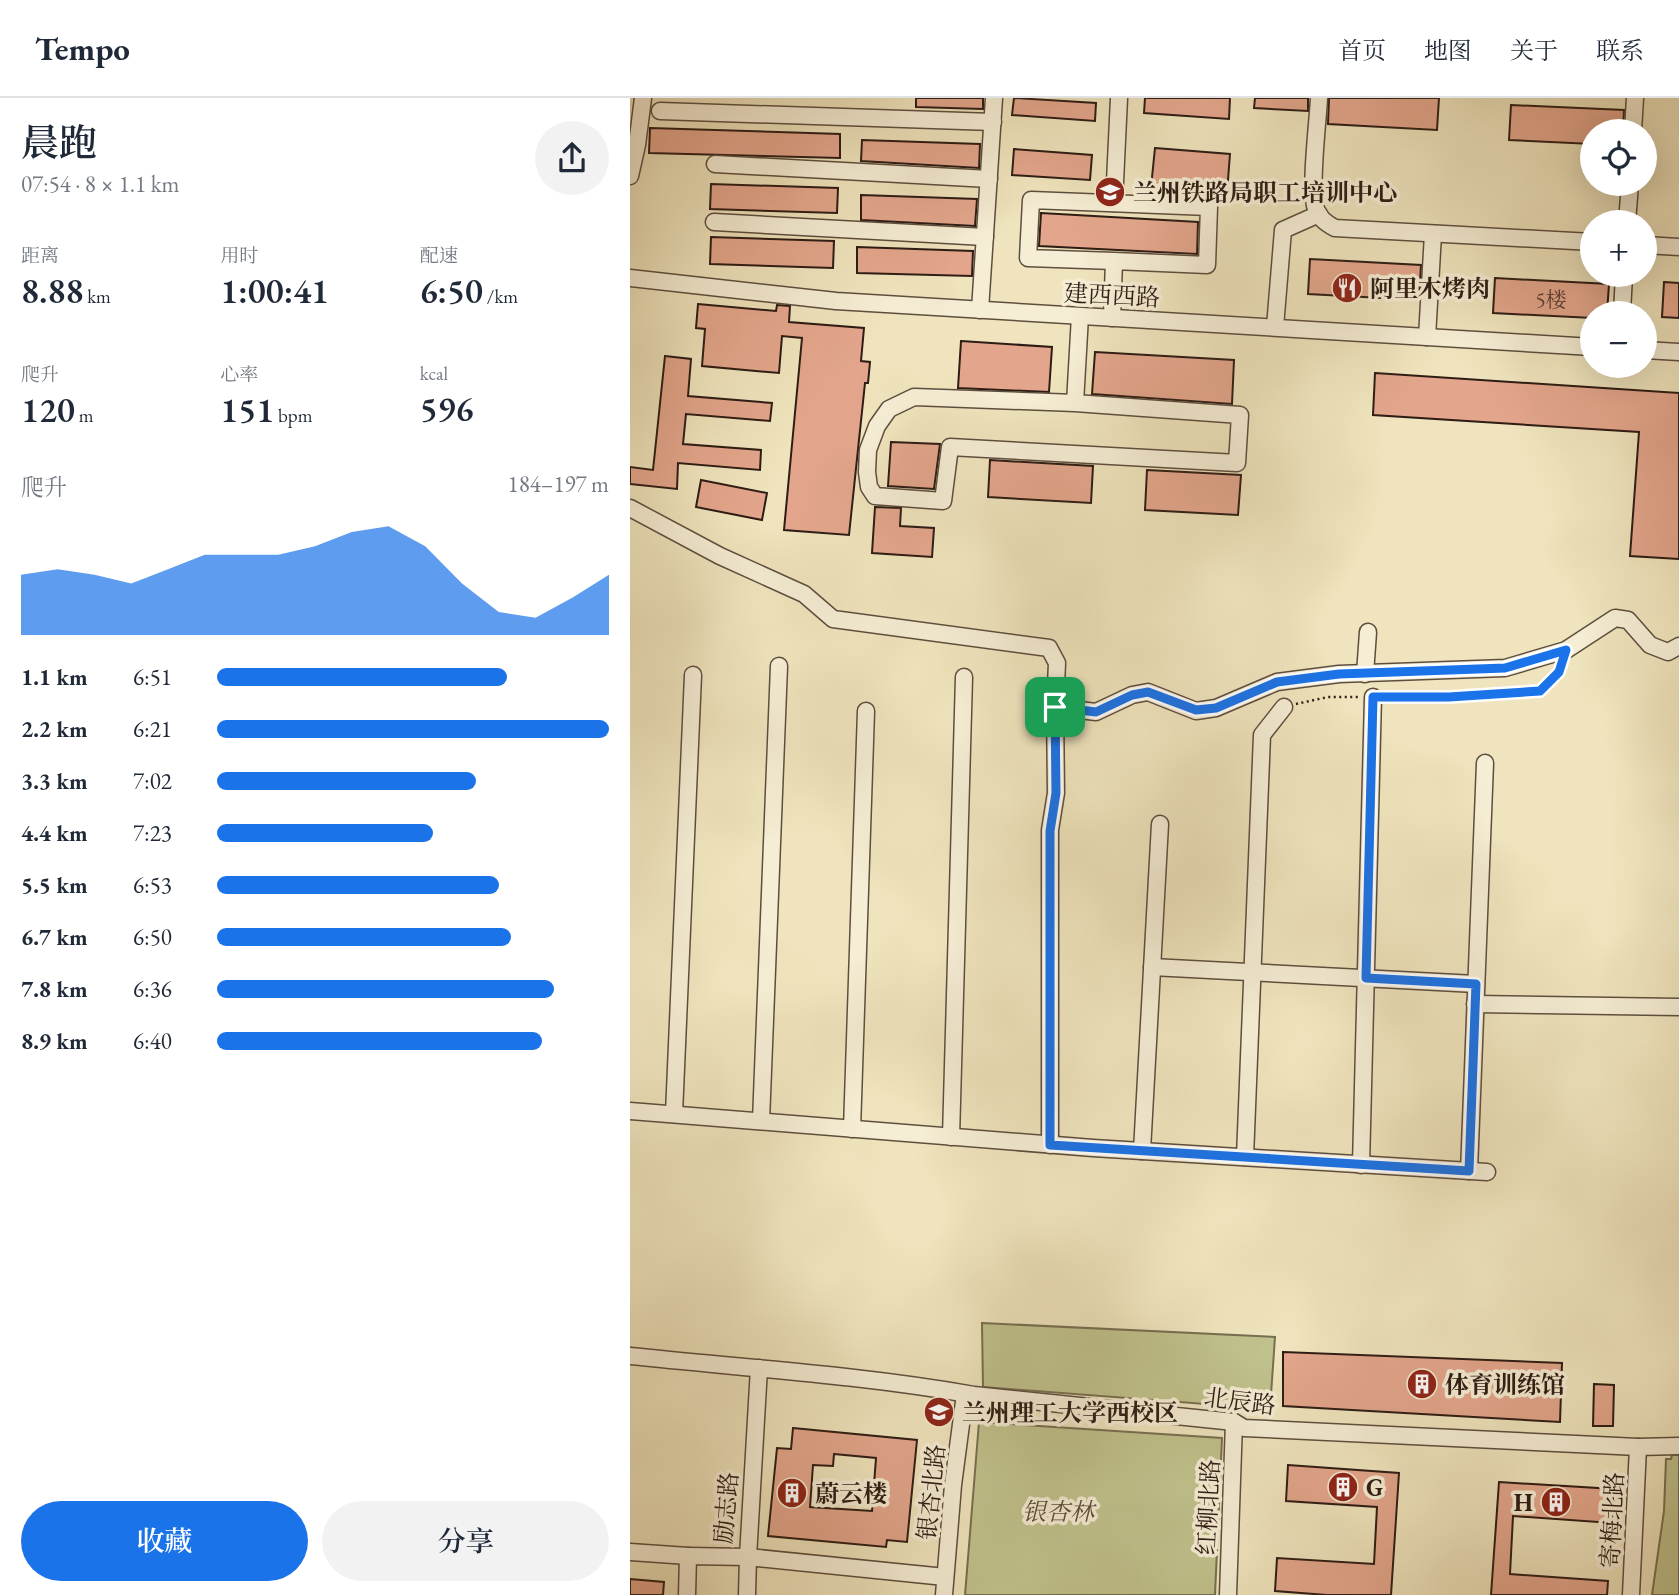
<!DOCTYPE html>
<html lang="zh">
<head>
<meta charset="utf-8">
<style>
	body { margin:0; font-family:"EB Garamond","Noto Serif SC",serif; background:#f2f2f3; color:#1f2937; height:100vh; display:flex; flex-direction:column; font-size:26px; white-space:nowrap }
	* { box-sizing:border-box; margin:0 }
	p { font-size:23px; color:#747a83 }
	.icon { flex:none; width:38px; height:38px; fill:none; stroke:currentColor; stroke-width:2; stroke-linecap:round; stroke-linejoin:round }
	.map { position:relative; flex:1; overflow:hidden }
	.drawer { display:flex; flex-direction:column; background:#fff; width:630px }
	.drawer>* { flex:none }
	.buttons { position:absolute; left:950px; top:21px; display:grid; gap:14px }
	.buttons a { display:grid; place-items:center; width:77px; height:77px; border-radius:50%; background:#fff; box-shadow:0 7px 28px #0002; font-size:35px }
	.pin { position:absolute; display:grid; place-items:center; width:60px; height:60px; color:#fff; margin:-30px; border-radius:14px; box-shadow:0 4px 10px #0006 }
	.round { display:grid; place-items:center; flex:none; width:74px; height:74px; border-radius:37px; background:#f2f2f3 }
	.headline { display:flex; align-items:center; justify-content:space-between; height:119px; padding:0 21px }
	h1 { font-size:38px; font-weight:600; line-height:52px }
	.figures { display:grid; grid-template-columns:repeat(3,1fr); gap:10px; height:119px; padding:7px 21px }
	.figures div { display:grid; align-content:center }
	.figures b { font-size:35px; font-weight:600 }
	.figures small { font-size:19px; font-weight:400 }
	.figures p { font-size:19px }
	.chart { height:196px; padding:14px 21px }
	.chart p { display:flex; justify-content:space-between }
	.chart svg { width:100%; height:126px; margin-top:7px; fill:#1a73e8; opacity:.7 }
	.button { display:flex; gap:14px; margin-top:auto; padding:14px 21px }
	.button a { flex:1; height:80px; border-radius:42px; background:#1a73e8; color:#fff; font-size:28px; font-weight:600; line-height:80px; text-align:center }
	.button a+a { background:#f2f2f3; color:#1f2937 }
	ul { padding:0 21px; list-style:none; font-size:23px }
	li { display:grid; grid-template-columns:112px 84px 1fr; align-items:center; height:52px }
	li i { height:18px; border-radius:9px; background:#1a73e8 }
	header { display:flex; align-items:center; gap:42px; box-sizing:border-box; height:98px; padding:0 35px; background:#fff; border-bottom:2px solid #e0e1e3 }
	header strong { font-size:33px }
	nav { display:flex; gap:38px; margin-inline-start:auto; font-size:24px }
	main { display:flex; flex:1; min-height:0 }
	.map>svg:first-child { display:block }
</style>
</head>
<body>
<header>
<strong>Tempo</strong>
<nav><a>首页</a><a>地图</a><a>关于</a><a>联系</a></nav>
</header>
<main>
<section class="drawer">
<div class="headline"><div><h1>晨跑</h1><p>07:54 · 8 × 1.1 km</p></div><a class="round"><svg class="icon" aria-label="share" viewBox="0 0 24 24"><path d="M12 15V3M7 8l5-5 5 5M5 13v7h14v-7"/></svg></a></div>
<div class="figures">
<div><p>距离</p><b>8.88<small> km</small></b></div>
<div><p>用时</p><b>1:00:41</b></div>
<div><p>配速</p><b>6:50<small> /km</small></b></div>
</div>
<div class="figures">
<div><p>爬升</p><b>120<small> m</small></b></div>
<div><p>心率</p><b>151<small> bpm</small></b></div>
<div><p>kcal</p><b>596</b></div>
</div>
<div class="chart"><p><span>爬升</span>184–197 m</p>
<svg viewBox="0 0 160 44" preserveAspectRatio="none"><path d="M0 44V23L10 21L20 23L30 26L40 21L50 16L60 16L70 16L80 13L90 8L100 6L110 13L120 26L130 36L140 38L150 31L160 23V44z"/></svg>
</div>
<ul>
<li><b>1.1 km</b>6:51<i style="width:74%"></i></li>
<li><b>2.2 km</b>6:21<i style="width:100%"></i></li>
<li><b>3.3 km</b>7:02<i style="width:66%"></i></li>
<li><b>4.4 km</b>7:23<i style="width:55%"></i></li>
<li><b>5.5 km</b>6:53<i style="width:72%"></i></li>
<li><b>6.7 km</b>6:50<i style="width:75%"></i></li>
<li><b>7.8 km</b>6:36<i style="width:86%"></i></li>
<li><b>8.9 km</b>6:40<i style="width:83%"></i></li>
</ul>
<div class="button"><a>收藏</a><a>分享</a></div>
</section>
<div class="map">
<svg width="1049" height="1497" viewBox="0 0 1049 1497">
	<rect width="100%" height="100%" fill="#efe4bd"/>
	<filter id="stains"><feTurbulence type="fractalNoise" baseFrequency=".00286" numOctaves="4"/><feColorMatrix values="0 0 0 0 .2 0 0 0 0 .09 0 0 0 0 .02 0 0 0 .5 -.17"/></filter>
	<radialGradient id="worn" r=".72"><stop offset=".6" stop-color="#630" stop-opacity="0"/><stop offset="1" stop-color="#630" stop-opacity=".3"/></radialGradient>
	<g fill="#c0c28d" stroke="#776f51" stroke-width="2">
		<polygon points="352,1225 645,1239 640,1311 353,1289"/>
		<polygon points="349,1324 592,1340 585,1497 335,1497"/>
		<polygon points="1042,1357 1049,1357 1049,1497 1022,1497 1034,1413 1036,1361 1041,1361"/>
	</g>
	<g fill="#e3a68c" stroke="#2e1c15" stroke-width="2" fill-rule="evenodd">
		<polygon points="286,0 353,0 353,11 286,9"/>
		<polygon points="384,0 466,5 465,23 382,17"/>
		<polygon points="515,0 600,0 599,21 514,15"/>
		<polygon points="625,0 678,0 678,13 624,10"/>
		<polygon points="699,0 809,0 807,32 698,26"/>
		<polygon points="881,7 994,12 993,33 962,33 962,46 879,42"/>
		<polygon points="20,30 210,36 210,60 19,55"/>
		<polygon points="232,42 350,46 349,70 231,63"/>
		<polygon points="525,50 600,56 597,95 521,89"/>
		<polygon points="384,51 462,57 460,82 382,77"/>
		<polygon points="81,86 208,90 207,115 80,111"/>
		<polygon points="231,97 347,101 345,128 231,122"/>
		<polygon points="411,115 568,124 567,156 409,148"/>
		<polygon points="81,139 204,143 203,170 80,166"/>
		<polygon points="227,149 343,153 342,178 227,175"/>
		<polygon points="680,161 791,167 789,202 678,196"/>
		<polygon points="865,180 979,186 977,215 962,215 962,220 863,215"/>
		<polygon points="1034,184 1049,185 1049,220 1032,219"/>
		<polygon points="68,206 146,213 147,207 160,208 159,224 234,230 231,263 240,264 238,285 235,285 219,437 154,432 172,240 152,238 149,275 72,268 75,231 66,230"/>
		<polygon points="331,243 422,249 419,294 328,290"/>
		<polygon points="465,254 604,262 602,306 462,296"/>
		<polygon points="35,258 61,261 58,298 142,305 140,323 56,316 53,346 131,352 130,372 48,365 47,391 0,386 0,369 23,372"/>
		<polygon points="745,275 1049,295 1049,461 1000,458 1009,334 743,317"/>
		<polygon points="261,344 310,346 304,391 258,388"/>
		<polygon points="360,362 463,368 461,405 358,399"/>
		<polygon points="517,372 611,377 608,417 515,412"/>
		<polygon points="71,382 137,395 132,422 66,409"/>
		<polygon points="245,409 271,410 270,428 304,430 302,459 242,455"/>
		<polygon points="653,1254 932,1265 930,1324 653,1308"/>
		<polygon points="964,1286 984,1287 983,1328 963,1328"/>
		<path d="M163,1330l124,12 -10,102 -20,-2 -1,7 -118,-11 9,-88 14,1zM204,1356l42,4 -4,53 -62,-4 3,-42 20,1z"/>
		<polygon points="658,1367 769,1375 761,1497 697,1497 645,1493 647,1460 744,1466 747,1409 656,1403"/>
		<polygon points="869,1384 984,1391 982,1425 883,1418 880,1476 978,1483 977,1497 861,1497"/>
		<polygon points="0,1481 34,1484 33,1497 0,1497"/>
	</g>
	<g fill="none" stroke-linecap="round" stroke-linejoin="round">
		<g stroke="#5e4e3f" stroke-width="19">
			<g id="minor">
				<path d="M689,0c-1,23 -10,94 -3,111 3,9 11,15 19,19l257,14"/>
				<polyline points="30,13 363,24"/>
				<polyline points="1003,33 1005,0"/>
				<polyline points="85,66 359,81"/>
				<polyline points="0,78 7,47 13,0"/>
				<polyline points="484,105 489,0"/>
				<polyline points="84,124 355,139"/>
				<polyline points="997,124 1000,86"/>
				<polyline points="1015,147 1049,149"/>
				<polyline points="0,180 206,203 962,249"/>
				<polyline points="350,212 364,0"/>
				<polyline points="992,215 994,177"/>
				<polyline points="482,220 484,163 398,160 401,102 579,109 577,167 484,163"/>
				<polyline points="645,229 653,132 689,116"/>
				<polyline points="797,239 803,136"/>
				<polyline points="1015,252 1049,254"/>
				<polyline points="445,305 610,317 607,365 320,349 313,403 245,398 239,389 237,374 238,352 247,328 259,311 284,299 445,305 450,218"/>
				<polyline points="0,410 90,458 174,496 203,521 419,550 427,565 425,609 426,695 420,732 420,1047"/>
				<polyline points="735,576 738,534"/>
				<polyline points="425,609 466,614 502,597 518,594 566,613 586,610 647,584 709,576 875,570 936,552 985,520 998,522 1020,547 1038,554 1049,548"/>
				<polyline points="522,869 846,886"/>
				<polyline points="845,906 1049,909"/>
				<polyline points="0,1013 463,1050 857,1074"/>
				<polyline points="44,1016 63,577"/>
				<polyline points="131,1023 149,568"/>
				<polyline points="222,1031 236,613"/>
				<polyline points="321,1039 334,579"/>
				<polyline points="512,1053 530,726"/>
				<polyline points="615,1059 632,637 654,609"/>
				<polyline points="731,1067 743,599"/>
				<polyline points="839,1073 855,665"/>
				<path d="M0,1258c115,12 230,19 344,39l260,27 10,6 394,19 41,-1"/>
				<polyline points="0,1454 58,1458"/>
				<polyline points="57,1497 58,1458 118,1459 129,1270"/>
				<polyline points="117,1497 118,1459 315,1479"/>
				<polyline points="314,1497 323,1387 335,1296"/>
				<polyline points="598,1497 604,1324"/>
				<polyline points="1001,1497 1008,1349"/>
			</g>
		</g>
		<g stroke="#2e1c15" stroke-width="2.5" stroke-dasharray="2 3.5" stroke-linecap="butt">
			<polyline points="757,599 819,599 910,593 929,574 931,568"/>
			<polyline points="666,606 698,599 729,599"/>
		</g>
		<use href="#minor" stroke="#f5edd4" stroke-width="16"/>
	</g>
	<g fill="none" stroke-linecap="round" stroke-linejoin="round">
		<g stroke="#fff" stroke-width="14">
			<polygon id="route" points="936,552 929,574 910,593 819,599 743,599 736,880 846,886 839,1073 420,1047 420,733 426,695 425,609 466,614 502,597 518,594 566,612 586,610 647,584 709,576 875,570"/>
		</g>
		<use href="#route" stroke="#1a73e8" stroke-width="9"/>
	</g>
	<defs>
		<g id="university-disc" transform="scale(1.575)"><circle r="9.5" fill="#8f2418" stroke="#f5edd4"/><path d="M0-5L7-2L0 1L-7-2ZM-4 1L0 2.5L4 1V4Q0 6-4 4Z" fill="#fff"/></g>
		<g id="restaurant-disc" transform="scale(1.575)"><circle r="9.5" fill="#8f2418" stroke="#f5edd4"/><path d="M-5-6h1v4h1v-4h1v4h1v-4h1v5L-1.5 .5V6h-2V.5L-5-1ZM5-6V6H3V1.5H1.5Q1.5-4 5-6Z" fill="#fff"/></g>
		<g id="building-disc" transform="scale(1.575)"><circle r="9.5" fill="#8f2418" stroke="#f5edd4"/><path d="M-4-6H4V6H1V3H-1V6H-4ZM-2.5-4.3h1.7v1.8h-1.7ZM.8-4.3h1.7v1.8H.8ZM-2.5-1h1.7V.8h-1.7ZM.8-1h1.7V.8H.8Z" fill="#fff"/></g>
	</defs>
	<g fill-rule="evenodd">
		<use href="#university-disc" x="480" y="94"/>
		<use href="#restaurant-disc" x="717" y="190"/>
		<use href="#building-disc" x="792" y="1286"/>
		<use href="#university-disc" x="309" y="1314"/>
		<use href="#building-disc" x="713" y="1389"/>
		<use href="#building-disc" x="162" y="1395"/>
		<use href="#building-disc" x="926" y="1404"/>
	</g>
	<g text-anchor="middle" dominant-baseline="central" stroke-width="7" stroke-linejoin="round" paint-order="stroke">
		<g font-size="21" fill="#5b3e33">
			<text x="921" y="201">5楼</text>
		</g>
		<g font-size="24" font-weight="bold" fill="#2e1c15" stroke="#f5edd4" text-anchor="start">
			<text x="503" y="94">兰州铁路局职工培训中心</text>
			<text x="740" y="190">阿里木烤肉</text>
			<text x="815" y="1286">体育训练馆</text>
			<text x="332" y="1314">兰州理工大学西校区</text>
			<text x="736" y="1389">G</text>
			<text x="185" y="1395">蔚云楼</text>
			<text x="903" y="1404" text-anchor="end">H</text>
		</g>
		<g font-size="24" fill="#2e1c15" stroke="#f5edd4">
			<text transform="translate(482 197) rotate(3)">建西西路</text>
			<text transform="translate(610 1303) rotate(7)">北辰路</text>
			<text transform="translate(301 1394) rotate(-84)">银杏北路</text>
			<text transform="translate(578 1409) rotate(-87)">红柳北路</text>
			<text transform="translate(96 1410) rotate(-85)">励志路</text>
			<text transform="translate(982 1422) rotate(-87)">寄梅北路</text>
		</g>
		<g font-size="24" font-style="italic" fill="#5a4e39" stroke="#f5edd4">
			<text x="428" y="1413">银杏林</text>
		</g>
	</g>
	<rect width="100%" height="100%" filter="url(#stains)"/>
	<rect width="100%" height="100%" fill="url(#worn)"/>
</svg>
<div class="buttons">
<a><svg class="icon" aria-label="locate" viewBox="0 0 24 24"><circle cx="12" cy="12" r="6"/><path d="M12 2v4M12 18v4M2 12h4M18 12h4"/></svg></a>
<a>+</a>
<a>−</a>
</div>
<div class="pin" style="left:425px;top:609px;background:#1e9e55"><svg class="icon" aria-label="arrive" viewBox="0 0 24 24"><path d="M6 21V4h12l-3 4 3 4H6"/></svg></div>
</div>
</main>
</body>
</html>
